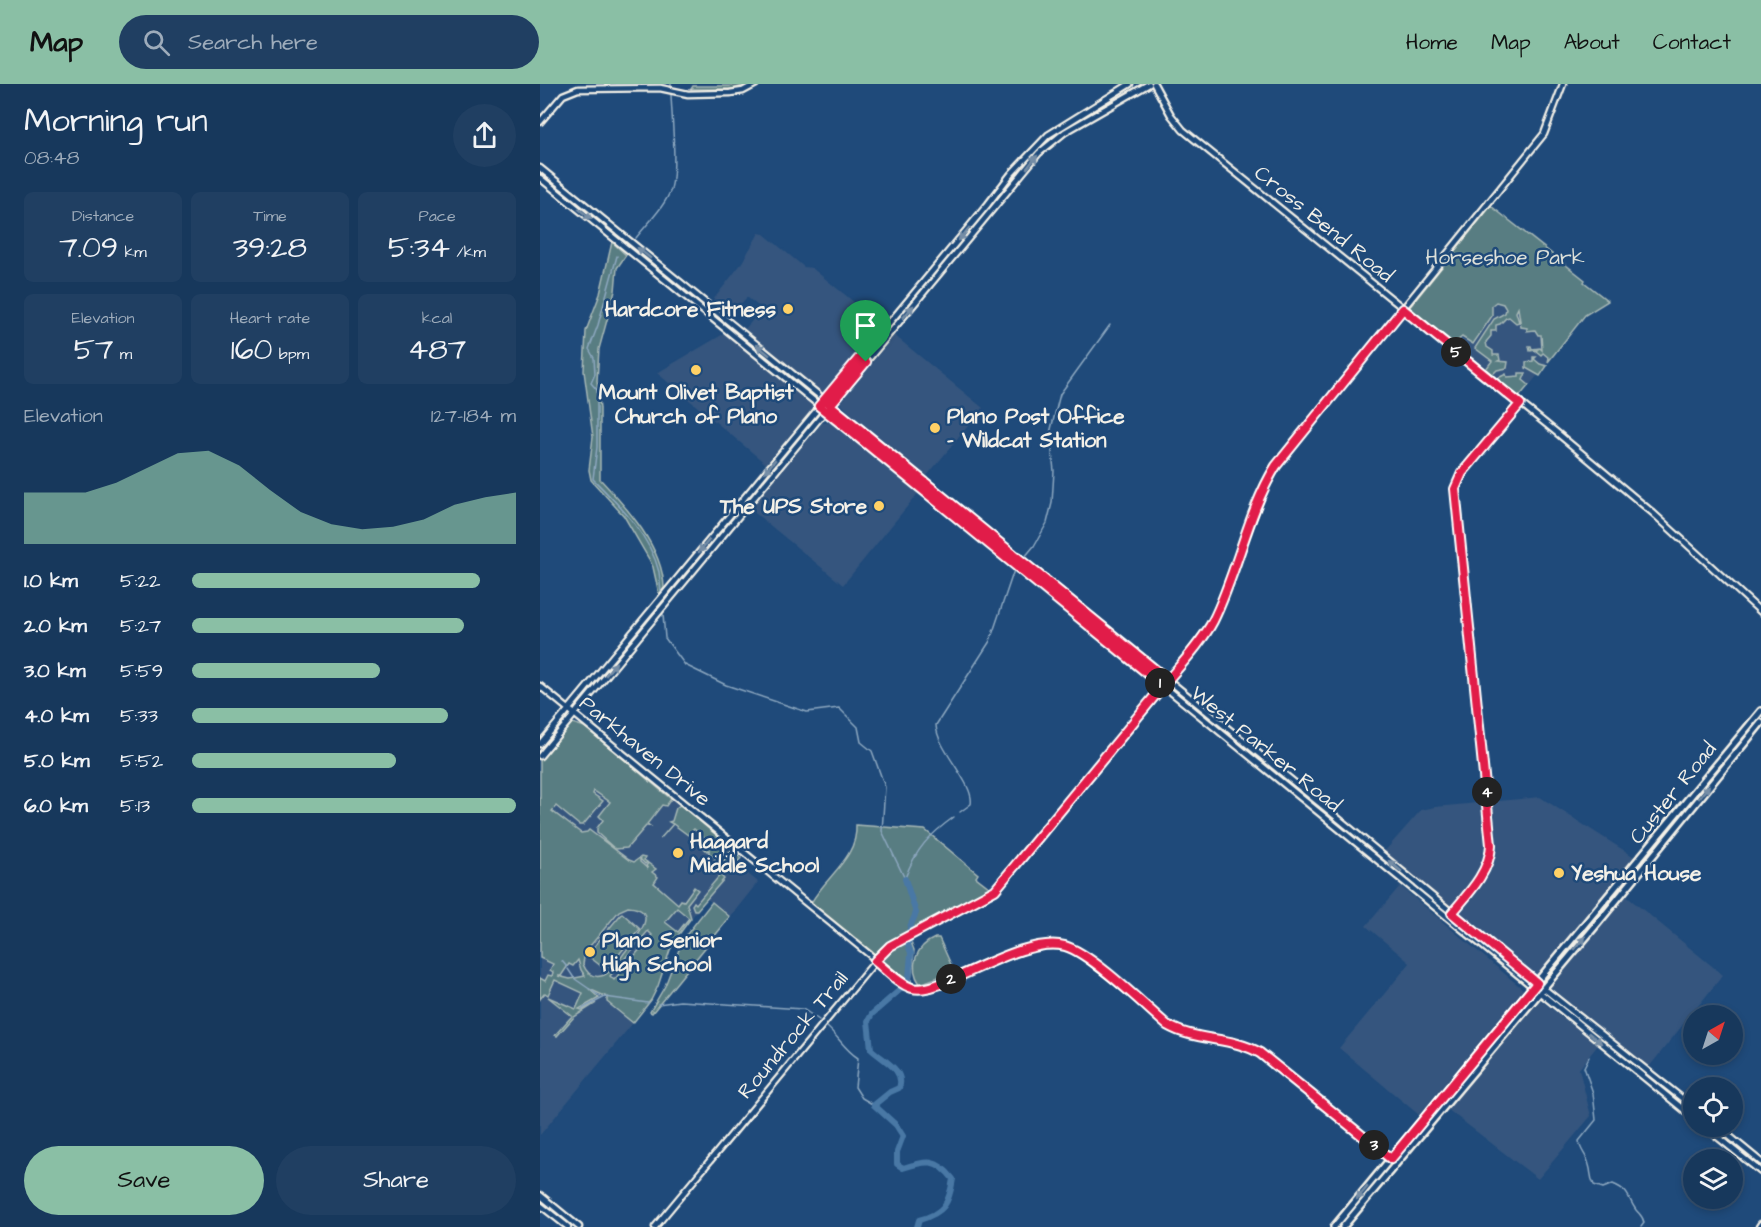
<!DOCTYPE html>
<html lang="en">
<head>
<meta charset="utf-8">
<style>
	body { margin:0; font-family:"Architects Daughter",sans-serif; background:#203f62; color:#f1f3f6; height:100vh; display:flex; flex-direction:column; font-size:22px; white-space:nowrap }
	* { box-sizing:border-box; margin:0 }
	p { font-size:20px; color:#9eacbb }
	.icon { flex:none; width:33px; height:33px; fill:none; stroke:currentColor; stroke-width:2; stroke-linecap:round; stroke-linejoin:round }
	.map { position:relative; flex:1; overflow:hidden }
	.sheet { display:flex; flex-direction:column; background:#17385c; width:540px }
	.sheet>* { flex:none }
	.needle { width:39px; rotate:39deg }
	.fabs { position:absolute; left:1143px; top:921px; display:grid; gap:12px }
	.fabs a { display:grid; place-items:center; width:60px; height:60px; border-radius:50%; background:#17385c; box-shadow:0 3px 9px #0003,0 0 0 2px #365272; font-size:30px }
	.pin { position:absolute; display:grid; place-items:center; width:51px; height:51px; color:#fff; margin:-62px -26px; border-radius:50% 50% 50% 0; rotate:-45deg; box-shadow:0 0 6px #0007 }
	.pin .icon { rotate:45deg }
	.km { position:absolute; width:30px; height:30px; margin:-15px; border-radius:50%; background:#222; color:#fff; font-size:16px; line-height:30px; text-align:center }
	.round { display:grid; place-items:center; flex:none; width:63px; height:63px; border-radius:32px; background:#203f62 }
	.head { display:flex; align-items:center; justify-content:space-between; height:102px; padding:0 24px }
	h1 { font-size:33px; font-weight:600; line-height:45px }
	.stats { display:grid; grid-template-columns:repeat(3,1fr); gap:9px; height:102px; padding:6px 24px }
	.stats div { display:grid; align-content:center; border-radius:9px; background:#203f62; text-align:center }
	.stats b { font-size:30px; font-weight:600 }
	.stats small { font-size:16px; font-weight:400 }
	.stats p { font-size:16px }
	.chart { height:168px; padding:12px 24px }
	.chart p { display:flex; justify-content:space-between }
	.chart svg { width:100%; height:108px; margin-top:6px; fill:#8abfa5; opacity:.7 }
	.button { display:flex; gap:12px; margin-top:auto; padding:12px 24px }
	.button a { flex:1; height:69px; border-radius:36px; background:#8abfa5; color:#111; font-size:24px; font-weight:600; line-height:69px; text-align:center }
	.button a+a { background:#203f62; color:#f1f3f6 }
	ul { padding:0 24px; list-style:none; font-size:20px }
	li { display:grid; grid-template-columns:96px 72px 1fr; align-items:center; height:45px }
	li i { height:15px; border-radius:8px; background:#8abfa5 }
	header { display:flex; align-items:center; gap:36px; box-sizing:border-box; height:84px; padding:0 30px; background:#8abfa5; color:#111 }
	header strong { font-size:28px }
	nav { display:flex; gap:33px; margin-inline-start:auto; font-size:21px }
	.search { width:420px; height:54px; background:#203f62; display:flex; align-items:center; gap:15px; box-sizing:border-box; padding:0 21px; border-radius:33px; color:#9eacbb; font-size:22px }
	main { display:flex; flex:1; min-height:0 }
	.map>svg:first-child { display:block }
</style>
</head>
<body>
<header>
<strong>Map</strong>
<div class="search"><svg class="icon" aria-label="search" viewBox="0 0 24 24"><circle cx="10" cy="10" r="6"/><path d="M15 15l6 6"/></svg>Search here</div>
<nav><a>Home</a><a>Map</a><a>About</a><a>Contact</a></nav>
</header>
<main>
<section class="sheet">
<div class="head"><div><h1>Morning run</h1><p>08:48</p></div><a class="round"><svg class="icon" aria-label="share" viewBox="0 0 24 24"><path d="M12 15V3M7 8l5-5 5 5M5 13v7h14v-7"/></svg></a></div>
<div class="stats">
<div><p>Distance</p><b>7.09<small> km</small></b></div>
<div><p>Time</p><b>39:28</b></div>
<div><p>Pace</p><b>5:34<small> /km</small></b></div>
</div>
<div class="stats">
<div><p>Elevation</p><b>57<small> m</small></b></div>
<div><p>Heart rate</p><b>160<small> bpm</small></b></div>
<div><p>kcal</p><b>487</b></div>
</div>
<div class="chart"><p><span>Elevation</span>127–184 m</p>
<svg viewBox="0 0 160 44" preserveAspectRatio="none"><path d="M0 44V23L10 23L20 23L30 19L40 13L50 7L60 6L70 12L80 22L90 31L100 36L110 38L120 37L130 34L140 28L150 25L160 23V44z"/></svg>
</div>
<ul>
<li><b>1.0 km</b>5:22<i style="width:89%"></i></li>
<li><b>2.0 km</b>5:27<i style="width:84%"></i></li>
<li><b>3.0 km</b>5:59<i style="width:58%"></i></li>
<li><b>4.0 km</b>5:33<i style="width:79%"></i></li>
<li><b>5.0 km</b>5:52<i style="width:63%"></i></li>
<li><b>6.0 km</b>5:13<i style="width:100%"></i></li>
</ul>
<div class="button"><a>Save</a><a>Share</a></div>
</section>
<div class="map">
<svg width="1221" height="1143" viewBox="0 0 1221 1143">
	<rect width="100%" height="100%" fill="#1f4a7a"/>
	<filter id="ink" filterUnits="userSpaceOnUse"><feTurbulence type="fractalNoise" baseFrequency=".0167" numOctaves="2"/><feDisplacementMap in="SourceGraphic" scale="12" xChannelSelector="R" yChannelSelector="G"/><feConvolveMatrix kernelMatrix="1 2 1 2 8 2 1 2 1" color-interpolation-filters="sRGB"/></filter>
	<g filter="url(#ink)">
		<g fill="#34557e">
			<polygon points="219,149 224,150 264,183 272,184 341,240 286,307 281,309 205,245 222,225 207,213 191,231 173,216 201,180"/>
			<polygon points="912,170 1023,260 980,313 869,224"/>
			<polygon points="185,249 274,323 226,380 117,289"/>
			<polygon points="354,251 443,324 386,393 319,338 300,319"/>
			<polygon points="292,338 379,408 303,501 210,425 282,339"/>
			<polygon points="0,678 105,693 201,773 196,780 218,798 190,833 167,815 143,844 67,918 93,939 0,1051"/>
			<polygon points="1000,713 1096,774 996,893 844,768 881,726 895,723"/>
			<polygon points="860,802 984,906 879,1031 799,964 870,879 826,842"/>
			<polygon points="1085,811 1183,891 1109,983 1010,903"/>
			<polygon points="999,915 1058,961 1039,985 1051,1032 998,1095 907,1025"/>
		</g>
		<g fill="#597d82" stroke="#a6b7b5" stroke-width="1.5" fill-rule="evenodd">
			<polygon points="192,0 209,0 193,5 151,5 153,2 190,2"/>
			<polygon points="951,122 1045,196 1044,198 1068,217 1045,231 1008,278 1009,274 1003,269 1001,271 996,267 997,266 990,267 989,262 991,262 992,265 1000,264 1002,266 1001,251 998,251 995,246 987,247 987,244 981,243 978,224 976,228 979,238 976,239 969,233 966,234 960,240 956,241 956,247 951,247 951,252 946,258 947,263 953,267 953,271 959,271 960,276 958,277 968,278 967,284 957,286 952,291 946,285 952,277 935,264 954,235 965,229 966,225 963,220 956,218 952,221 952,232 933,260 922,253 916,258 916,261 924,268 926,266 925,269 869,224"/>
			<path d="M72,158l14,13 -9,13 -2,23 -16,58 -2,32 3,27v71c27,29 63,68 64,109l-5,6 -6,-27 -4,-8 -25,-43 -33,-36 -2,-10 4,-33 -9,-66 2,-40 14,-37z"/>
			<polygon points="993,273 996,273 994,275 1000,280 1007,282 1000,292 986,284 986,278 993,277"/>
			<polygon points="979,289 986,289 983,296 989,301 979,313 956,295 966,290 967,293 979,292"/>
			<path d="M32,639l13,4 86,72 -5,7 -4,-1 -15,19 3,2h-4l-19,22 -12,1 -18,-16v-5l6,-8 -4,-4 11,-14 -16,-11 -1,3 10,7 -20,24h-4l-23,-19 -4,5 29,22 6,-1 2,-2 40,30 5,2 7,-5 4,1 -1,2 3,2 -2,2 -5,-5v3l8,7 -2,-3 2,-3 8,6 -4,3 6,5 -4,6 24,21 3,-4 3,1 10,-14 4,3 -11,14 4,14 -14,19 -7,13 -12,36 -7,14 -18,23 -26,-21v-5l-18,-8 10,9 -20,11 3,1 14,-7 -22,14 -17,19 -2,-1 17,-19 -24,-19 28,12 7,-16 -28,-13 -7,15 -3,-2 -5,6v-21l5,3 3,-6 4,1 1,-4 -3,-2 3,-6 -13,-6v-197zM88,823c35,2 7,33 -3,45 -6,8 -14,22 -24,24 -9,2 -15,-4 -18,-12l2,-12 34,-41zM137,824l12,10 -11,14 -13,-10zM108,847l4,4 -38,45 -4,-4zM38,876l3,10 4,6 -15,3 -12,-3h3l8,-12 4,2z"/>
			<polygon points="140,721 188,761 188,764 174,782 171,781 176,774 169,769 169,766 167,767 162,762 167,756 154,745 148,751 133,740 120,755 133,740 129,738 132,737 136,724"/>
			<path d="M316,741l69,5 53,44 -2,3 14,11 -95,51 -21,16 -63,-52c15,-27 47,-45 45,-78z"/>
			<polygon points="192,765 201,774 195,781 183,778"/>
			<polygon points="180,791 184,795 157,826 154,826 152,821 154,818 156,820"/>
			<polygon points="172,818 190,833 112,929 110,928 125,902 143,855"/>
			<polygon points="82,829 100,845 66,886 47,871"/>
			<path d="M395,854h4l14,31 -1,3 -32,12c-12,-17 -4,-38 15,-46z"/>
			<polygon points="370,856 374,866 371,898 357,890 340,876 353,864"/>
		</g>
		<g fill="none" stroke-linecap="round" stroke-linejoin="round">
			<g stroke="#8da8c0" stroke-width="1.5">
				<polyline points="131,0 131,2"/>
				<path d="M96,154c11,-14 30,-33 35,-49 6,-21 1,-70 0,-94"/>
				<path d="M77,172l-19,69 -9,24 5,9 1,16 -4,9 6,7v57l-4,32c26,26 57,56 66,93 1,6 1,13 2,19"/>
				<polyline points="484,474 494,462 507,439 512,419 514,387 510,349 520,310 570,241"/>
				<polyline points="123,530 125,554 145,581 186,601 267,628 299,624 318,643 321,658 332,667 345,703 342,747 365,795"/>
				<path d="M420,728l11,-8c4,-20 -34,-54 -35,-79l54,-84 24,-71"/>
				<path d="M365,794c11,-29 24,-43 49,-61"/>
				<polyline points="22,877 27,883"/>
				<polyline points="28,885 34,894"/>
				<polyline points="35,895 61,913"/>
				<polyline points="118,920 140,917 263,925 279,936"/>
				<polyline points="42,925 65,913 108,919"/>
				<path d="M286,942c12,10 18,23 32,32l-3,29 7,11 12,7"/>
				<path d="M1049,973l-5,10 9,26 3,27 -17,21c1,10 8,14 10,24 3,9 0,9 5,20l9,3 10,-4c17,7 14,13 23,26 4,5 7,6 8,13l-3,4"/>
			</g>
			<g stroke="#4878a5" stroke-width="6">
				<polyline points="365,795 376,829 370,843 368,861 371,869 369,894 366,897"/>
				<path d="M362,904l-30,26 -4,7 3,28c11,11 35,21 28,39l-9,4 -16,13 22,20 7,11 -6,16v12l6,4c24,-8 34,-10 50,11 -4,25 -9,34 -34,41l-2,7"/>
			</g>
			<g stroke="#f4f1e8" stroke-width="9">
				<g id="secondary">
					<polyline points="614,0 631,31 643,46 1016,348 1113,429 1221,528"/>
					<polyline points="0,38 23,11 38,5 120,4 148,10 190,9 203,7 216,0"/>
					<polyline points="0,84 788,726 997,899 1154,1024"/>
					<polyline points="0,94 1154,1034"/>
					<path d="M0,602l368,300c13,5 27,-1 40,-6 32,-12 89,-45 122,-32 11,4 20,13 30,21 23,17 45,37 67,56 29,17 64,11 93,28l131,106"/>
					<polyline points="0,660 448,120 471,90 508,51 590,0"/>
					<polyline points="0,672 499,69 525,48 609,0"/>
					<path d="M911,830c17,-19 39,-42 40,-69l-36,-356 7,-16 58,-69"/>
					<polyline points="1164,1042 1221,1088"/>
					<polyline points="1177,1042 1221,1078"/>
					<polyline points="0,1111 39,1143"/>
					<polyline points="0,1121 28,1143"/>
					<polyline points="115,1143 343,868 350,862 455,806 649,571 669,544 677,529 725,402 736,382 1004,50 1023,0"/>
					<polyline points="1219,1143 1221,1140"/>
				</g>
			</g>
			<g stroke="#f4f1e8" stroke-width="10">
				<g id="primary">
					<polyline points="794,1143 1221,627"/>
					<polyline points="803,1143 1058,839 1221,639"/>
				</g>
			</g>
			<use href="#secondary" stroke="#1f4a7a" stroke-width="4.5"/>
			<use href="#primary" stroke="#1f4a7a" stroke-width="5"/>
		</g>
		<defs><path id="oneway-solid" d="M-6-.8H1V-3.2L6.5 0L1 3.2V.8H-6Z" transform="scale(1.5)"/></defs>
		<g fill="#748da6">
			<use href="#oneway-solid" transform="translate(492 78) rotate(-51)"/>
			<use href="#oneway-solid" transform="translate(45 130) rotate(39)"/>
			<use href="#oneway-solid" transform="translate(424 150) rotate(130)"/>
			<use href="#oneway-solid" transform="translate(104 169) rotate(-141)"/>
			<use href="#oneway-solid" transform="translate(368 228) rotate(-50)"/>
			<use href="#oneway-solid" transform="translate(223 266) rotate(-141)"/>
			<use href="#oneway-solid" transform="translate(230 382) rotate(130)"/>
			<use href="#oneway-solid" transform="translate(164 462) rotate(130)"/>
			<use href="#oneway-solid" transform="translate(71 585) rotate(-50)"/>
			<use href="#oneway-solid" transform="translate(1164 708) rotate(-51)"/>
			<use href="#oneway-solid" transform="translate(855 782) rotate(-140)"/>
			<use href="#oneway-solid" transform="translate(1040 859) rotate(-50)"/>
			<use href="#oneway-solid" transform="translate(1055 954) rotate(39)"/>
			<use href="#oneway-solid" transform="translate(822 1109) rotate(130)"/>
		</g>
	</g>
	<g fill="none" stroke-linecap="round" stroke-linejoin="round" filter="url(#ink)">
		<g stroke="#fff" stroke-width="12">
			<path id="route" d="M326,278l-36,43 43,35 -4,6 294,240 -168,204 -105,56 -15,15c11,9 24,23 37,27 11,3 25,-3 36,-7 31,-12 85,-44 117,-35 27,8 79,59 102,79 29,17 64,11 93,28l131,106 146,-176 -85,-70c16,-19 38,-41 39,-68l-36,-356 7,-16 58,-69 -117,-95 -127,157c-29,47 -38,105 -63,155 -11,21 -30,41 -45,59l-295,-240 -4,6 -50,-40 41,-49 6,5"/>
		</g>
		<use href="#route" stroke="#e11d48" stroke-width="8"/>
	</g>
	<g fill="#ffd166" stroke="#1f4a7a" stroke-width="2">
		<circle cx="248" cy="225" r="6"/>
		<circle cx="156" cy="286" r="6"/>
		<circle cx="395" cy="344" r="6"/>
		<circle cx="339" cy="422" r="6"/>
		<circle cx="138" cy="769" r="6"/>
		<circle cx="1019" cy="789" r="6"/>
		<circle cx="50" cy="868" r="6"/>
	</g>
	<g text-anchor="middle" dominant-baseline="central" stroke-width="5" stroke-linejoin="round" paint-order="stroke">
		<g font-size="21" fill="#f4f1e8" stroke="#1f4a7a">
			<text transform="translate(784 140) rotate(39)">Cross Bend Road</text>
			<text transform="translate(726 665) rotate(39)">West Parker Road</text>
			<text transform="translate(105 667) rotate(39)">Parkhaven Drive</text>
			<text transform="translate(1133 709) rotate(-51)">Custer Road</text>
			<text transform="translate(253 951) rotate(-50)">Roundrock Trail</text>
		</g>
		<g font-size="21" fill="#dde0d9" stroke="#1f4a7a">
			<text x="965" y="173">Horseshoe Park</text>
		</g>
		<g font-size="21" font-weight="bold" fill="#f4f1e8" stroke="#1f4a7a" text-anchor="start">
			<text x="236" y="225" text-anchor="end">Hardcore Fitness</text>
			<text x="156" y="308" text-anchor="middle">Mount Olivet Baptist<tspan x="156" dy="24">Church of Plano</tspan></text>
			<text x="407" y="332">Plano Post Office<tspan x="407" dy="24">- Wildcat Station</tspan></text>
			<text x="327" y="422" text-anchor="end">The UPS Store</text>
			<text x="150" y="757">Haggard<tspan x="150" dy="24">Middle School</tspan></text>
			<text x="1031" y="789">Yeshua House</text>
			<text x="62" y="856">Plano Senior<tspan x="62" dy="24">High School</tspan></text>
		</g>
	</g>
</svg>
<div class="fabs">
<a><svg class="needle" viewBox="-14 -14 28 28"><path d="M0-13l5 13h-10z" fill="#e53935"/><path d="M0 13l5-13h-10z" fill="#9eacbb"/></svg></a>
<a><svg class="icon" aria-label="locate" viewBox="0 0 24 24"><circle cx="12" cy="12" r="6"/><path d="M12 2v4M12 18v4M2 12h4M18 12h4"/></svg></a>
<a><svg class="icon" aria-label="layers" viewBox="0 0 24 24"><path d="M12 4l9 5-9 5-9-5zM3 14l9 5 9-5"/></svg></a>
</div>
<div class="pin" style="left:326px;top:278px;background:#1e9e55"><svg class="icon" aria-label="arrive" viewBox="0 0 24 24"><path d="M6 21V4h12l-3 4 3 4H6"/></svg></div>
<b class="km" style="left:620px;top:599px">1</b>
<b class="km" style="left:411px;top:895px">2</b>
<b class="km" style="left:834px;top:1061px">3</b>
<b class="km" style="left:947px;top:708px">4</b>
<b class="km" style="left:916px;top:268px">5</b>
</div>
</main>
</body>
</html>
